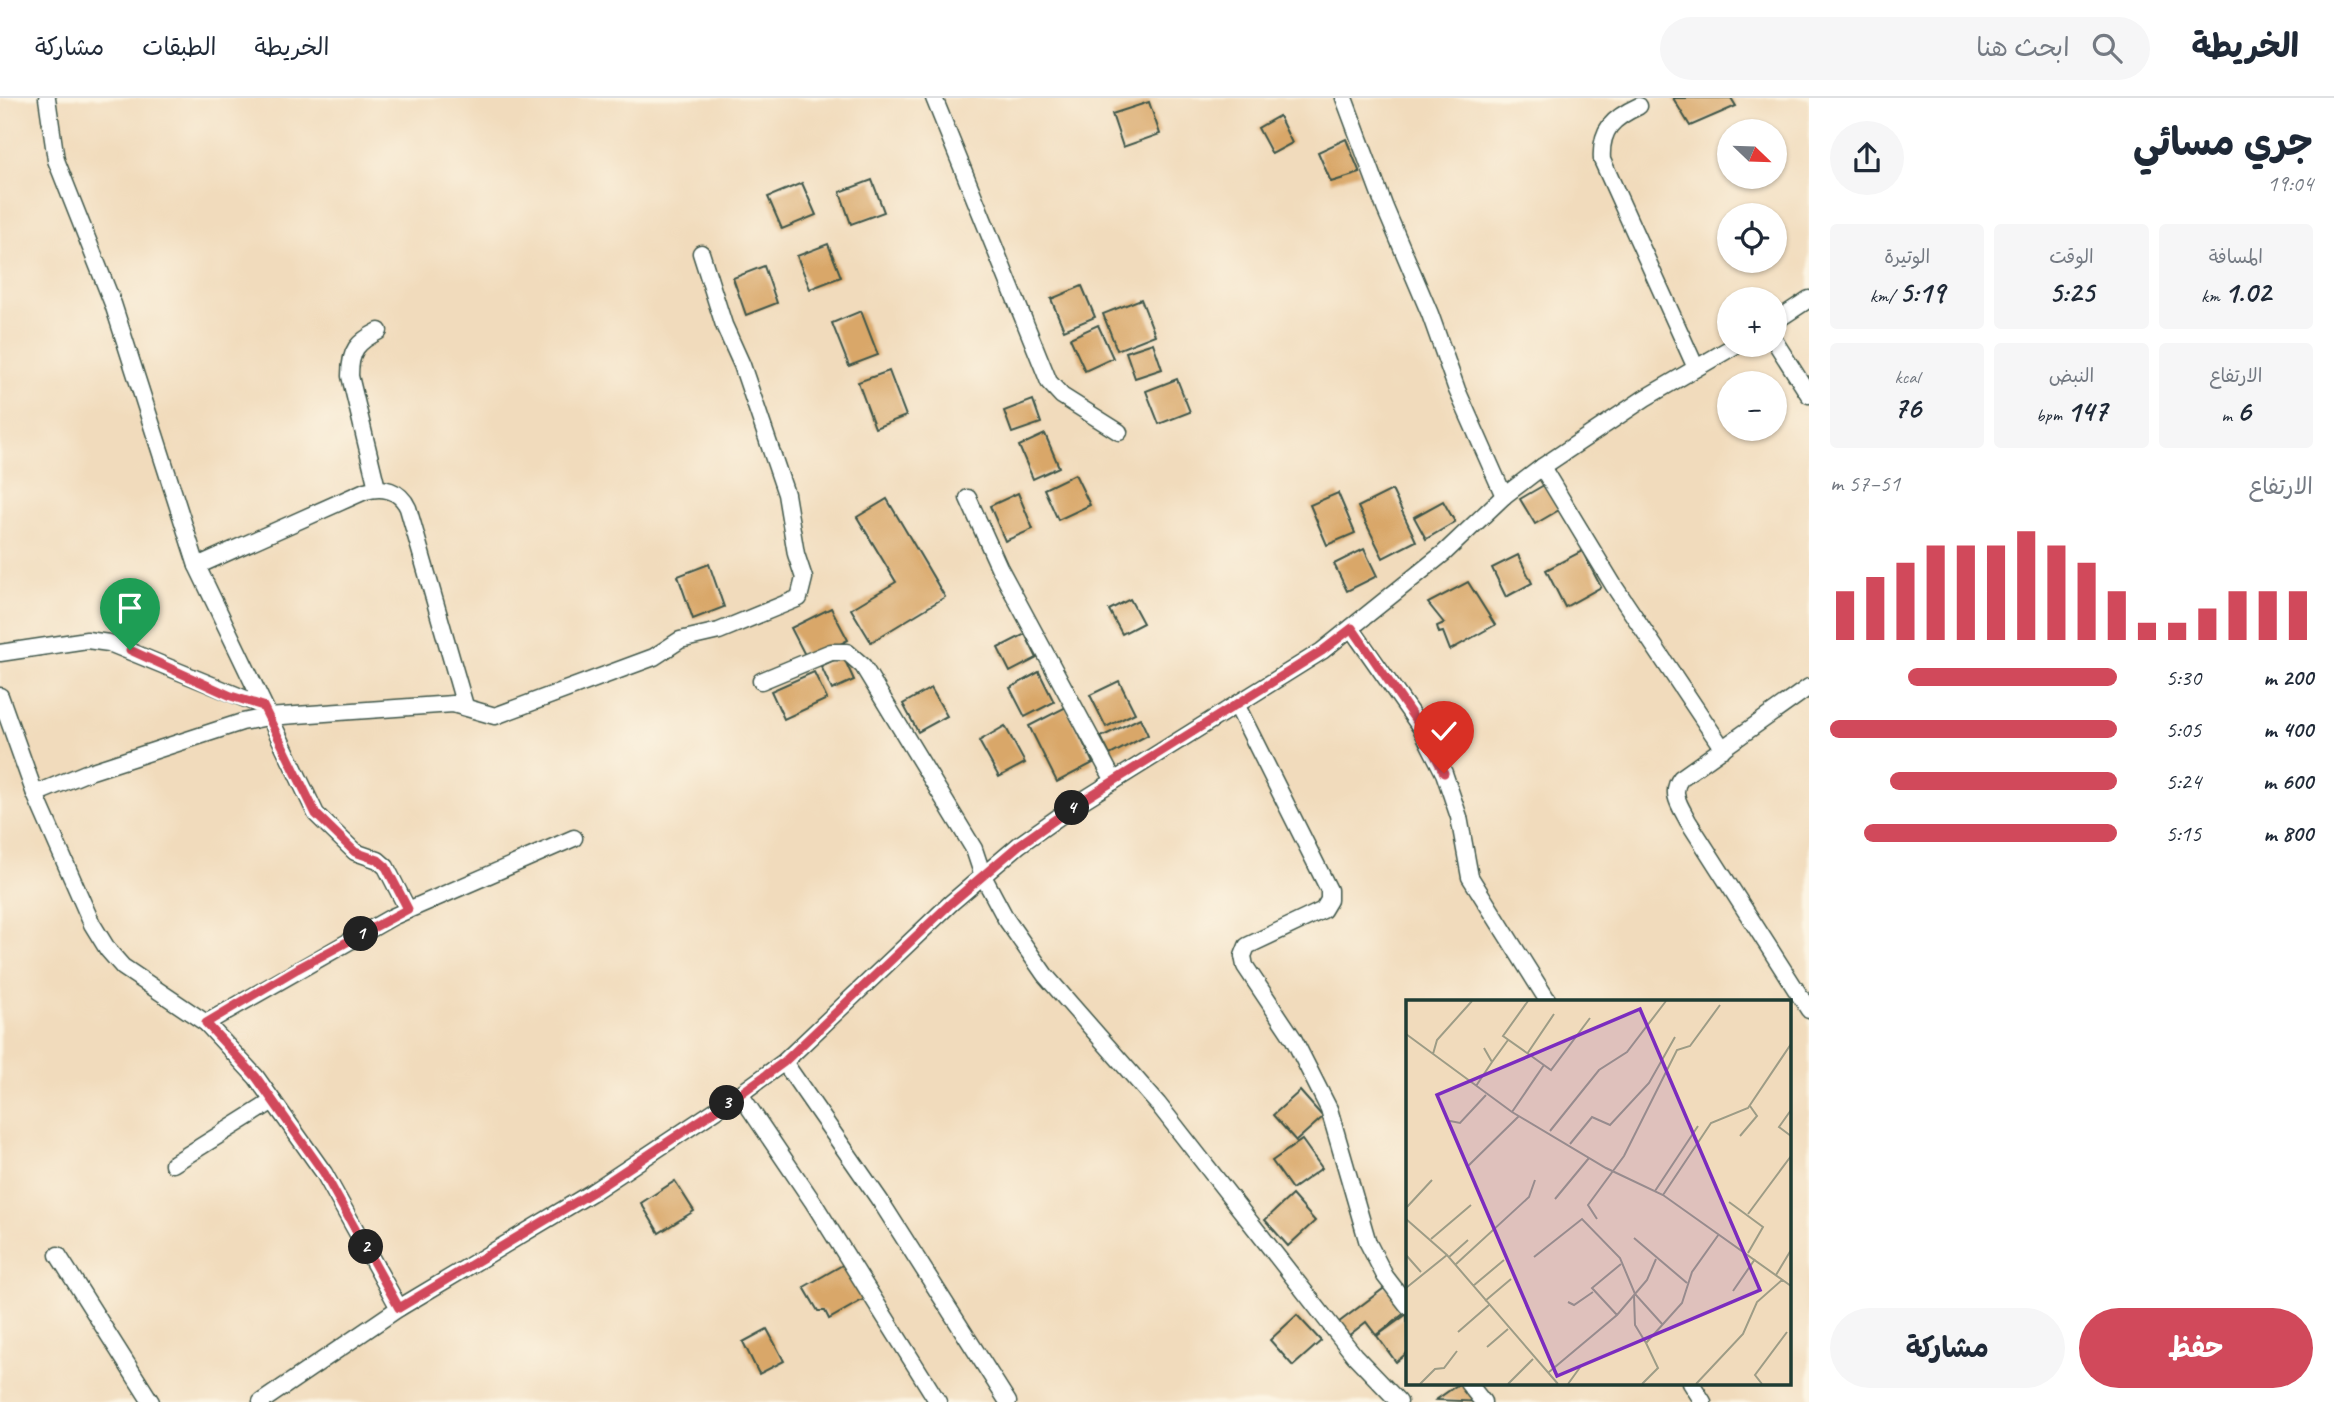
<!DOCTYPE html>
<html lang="ar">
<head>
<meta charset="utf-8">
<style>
	body { margin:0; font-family:Caveat,"Playpen Sans Arabic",sans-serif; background:#f6f6f7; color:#1f2937; direction:rtl; height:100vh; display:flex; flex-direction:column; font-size:26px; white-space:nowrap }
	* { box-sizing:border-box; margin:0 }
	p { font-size:23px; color:#747a83 }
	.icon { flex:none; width:38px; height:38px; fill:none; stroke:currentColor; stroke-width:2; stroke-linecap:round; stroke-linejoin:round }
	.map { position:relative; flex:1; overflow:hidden; direction:ltr }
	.drawer { display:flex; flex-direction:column; background:#fff; width:525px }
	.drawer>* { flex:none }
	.needle { width:46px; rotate:113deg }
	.buttons { position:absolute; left:1717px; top:21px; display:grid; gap:14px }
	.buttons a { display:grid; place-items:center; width:70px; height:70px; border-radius:50%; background:#fff; box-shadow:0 2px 5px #0004; font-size:35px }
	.pin { position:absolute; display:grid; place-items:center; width:60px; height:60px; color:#fff; margin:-72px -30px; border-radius:50% 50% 50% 0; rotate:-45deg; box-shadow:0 0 7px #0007 }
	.pin .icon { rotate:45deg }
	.km { position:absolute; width:35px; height:35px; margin:-18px; border-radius:50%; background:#222; color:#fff; font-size:19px; line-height:35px; text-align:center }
	.round { display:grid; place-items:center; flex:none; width:74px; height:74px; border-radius:37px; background:#f6f6f7 }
	.summary { display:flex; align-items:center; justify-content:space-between; height:119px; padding:0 21px }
	h1 { font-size:38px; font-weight:700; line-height:52px }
	.figures { display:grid; grid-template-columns:repeat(3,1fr); gap:10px; height:119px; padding:7px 21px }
	.figures div { display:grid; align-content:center; border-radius:7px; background:#f6f6f7; text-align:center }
	.figures b { font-size:30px; font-weight:700 }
	.figures small { font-size:19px; font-weight:400 }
	.figures p { font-size:19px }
	.chart { height:196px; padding:14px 21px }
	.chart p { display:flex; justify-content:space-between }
	.chart svg { width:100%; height:126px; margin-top:7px; stroke:#d1495b; stroke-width:6 }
	.cta { display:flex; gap:14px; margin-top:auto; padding:14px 21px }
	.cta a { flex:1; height:80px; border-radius:42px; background:#d1495b; color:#fff; font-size:28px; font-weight:700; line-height:80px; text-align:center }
	.cta a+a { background:#f6f6f7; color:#1f2937 }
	ul { padding:0 21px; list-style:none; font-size:23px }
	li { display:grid; grid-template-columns:112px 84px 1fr; align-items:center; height:52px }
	li i { height:18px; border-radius:9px; background:#d1495b }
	header { display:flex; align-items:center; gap:42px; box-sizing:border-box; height:98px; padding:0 35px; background:#fff; border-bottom:2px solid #e0e1e3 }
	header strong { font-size:33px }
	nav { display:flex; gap:38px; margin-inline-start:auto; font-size:24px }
	.search { width:490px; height:63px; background:#f6f6f7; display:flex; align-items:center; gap:18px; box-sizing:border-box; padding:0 24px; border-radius:38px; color:#747a83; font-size:26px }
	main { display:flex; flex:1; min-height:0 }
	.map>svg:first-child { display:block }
</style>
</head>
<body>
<header>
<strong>الخريطة</strong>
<div class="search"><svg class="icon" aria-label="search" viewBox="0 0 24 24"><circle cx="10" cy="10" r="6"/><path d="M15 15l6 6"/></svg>ابحث هنا</div>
<nav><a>الخريطة</a><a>الطبقات</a><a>مشاركة</a></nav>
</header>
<main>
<section class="drawer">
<div class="summary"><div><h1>جري مسائي</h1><p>19:04</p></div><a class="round"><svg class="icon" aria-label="share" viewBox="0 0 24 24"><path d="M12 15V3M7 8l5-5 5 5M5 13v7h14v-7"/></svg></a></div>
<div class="figures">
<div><p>المسافة</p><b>1.02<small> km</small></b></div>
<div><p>الوقت</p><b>5:25</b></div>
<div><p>الوتيرة</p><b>5:19<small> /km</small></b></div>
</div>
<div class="figures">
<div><p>الارتفاع</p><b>6<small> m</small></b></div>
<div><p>النبض</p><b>147<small> bpm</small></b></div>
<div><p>kcal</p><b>76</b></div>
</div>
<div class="chart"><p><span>الارتفاع</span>51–57 m</p>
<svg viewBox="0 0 160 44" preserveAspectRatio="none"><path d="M5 44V27M15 44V22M25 44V17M35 44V11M45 44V11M55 44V11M65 44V6M75 44V11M85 44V17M95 44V27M105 44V38M115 44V38M125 44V33M135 44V27M145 44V27M155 44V27"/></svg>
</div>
<ul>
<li><b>200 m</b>5:30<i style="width:73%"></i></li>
<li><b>400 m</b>5:05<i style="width:100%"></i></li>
<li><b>600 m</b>5:24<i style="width:79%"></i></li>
<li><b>800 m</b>5:15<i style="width:88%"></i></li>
</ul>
<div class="cta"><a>حفظ</a><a>مشاركة</a></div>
</section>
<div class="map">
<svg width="1809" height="1304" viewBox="0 0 1809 1304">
	<rect width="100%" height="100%" fill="#fcf5e5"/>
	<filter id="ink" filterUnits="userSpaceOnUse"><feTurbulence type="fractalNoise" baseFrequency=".0143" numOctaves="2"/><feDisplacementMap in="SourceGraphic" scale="14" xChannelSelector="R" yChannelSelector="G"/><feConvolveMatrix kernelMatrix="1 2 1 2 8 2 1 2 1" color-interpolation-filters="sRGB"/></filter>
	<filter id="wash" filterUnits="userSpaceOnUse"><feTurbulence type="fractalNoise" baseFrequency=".00686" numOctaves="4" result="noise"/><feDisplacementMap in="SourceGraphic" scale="28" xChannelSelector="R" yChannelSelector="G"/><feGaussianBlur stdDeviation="1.57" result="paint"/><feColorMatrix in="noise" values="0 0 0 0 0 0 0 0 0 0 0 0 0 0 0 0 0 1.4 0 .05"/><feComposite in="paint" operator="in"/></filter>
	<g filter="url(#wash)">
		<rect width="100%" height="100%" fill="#f1dbbc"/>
		<g id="blocks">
			<g fill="#d9a769">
				<polygon points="1673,0 1731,0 1736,8 1690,28"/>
				<polygon points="1149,4 1160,36 1123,49 1112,16"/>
				<polygon points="1279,18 1292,45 1272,56 1258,30"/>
				<polygon points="1346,41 1360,75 1331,84 1318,54"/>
				<polygon points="872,82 884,114 851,126 840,94"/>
				<polygon points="802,85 816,117 782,131 768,99"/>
				<polygon points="828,146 841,179 810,191 797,158"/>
				<polygon points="764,168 777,205 746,217 733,180"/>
				<polygon points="1082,188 1095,219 1064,232 1051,201"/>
				<polygon points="1141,201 1155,237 1117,252 1103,216"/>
				<polygon points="861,213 878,257 849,268 832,225"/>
				<polygon points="1098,227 1113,260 1085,273 1070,240"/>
				<polygon points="1153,245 1162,271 1135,280 1126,254"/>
				<polygon points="889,273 906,318 875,330 858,284"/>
				<polygon points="1177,281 1190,314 1159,326 1146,293"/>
				<polygon points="1033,302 1041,325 1012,335 1004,313"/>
				<polygon points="1045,336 1059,369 1033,381 1019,348"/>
				<polygon points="1075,376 1090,407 1058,422 1044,391"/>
				<polygon points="1544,387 1559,412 1535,426 1520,401"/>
				<polygon points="1392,392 1416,443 1383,460 1358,409"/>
				<polygon points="1018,395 1033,431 1005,443 990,408"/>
				<polygon points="1338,395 1355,435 1327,447 1310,407"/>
				<polygon points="887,401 945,499 871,544 851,511 896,484 857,419"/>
				<polygon points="1443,403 1455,424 1426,441 1414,419"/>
				<polygon points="1364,451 1377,478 1347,493 1334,466"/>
				<polygon points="1582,453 1601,489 1565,509 1546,472"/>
				<polygon points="1518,457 1532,485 1506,499 1492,470"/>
				<polygon points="709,466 724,509 693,521 678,478"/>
				<polygon points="1468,484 1495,527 1450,552 1443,534 1439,535 1437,528 1444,525 1428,505"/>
				<polygon points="1130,501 1143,525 1122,536 1109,512"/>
				<polygon points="831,510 848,542 808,563 791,530"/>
				<polygon points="1025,536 1037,560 1010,574 998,550"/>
				<polygon points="843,558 854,582 832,592 821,568"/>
				<polygon points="814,574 827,601 784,621 771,593"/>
				<polygon points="1039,574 1054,604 1025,619 1010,590"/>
				<polygon points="1119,583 1135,615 1106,629 1090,597"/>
				<polygon points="931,590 947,618 918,634 903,606"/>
				<polygon points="1066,609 1093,665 1057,684 1029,628"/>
				<polygon points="1140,620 1148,637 1110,657 1101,639"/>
				<polygon points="1005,628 1025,665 999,679 979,643"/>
				<polygon points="1300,993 1323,1019 1296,1043 1273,1017"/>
				<polygon points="1302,1042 1322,1070 1292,1091 1272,1063"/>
				<polygon points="675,1083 694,1113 659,1135 641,1105"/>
				<polygon points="1292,1097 1315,1123 1288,1148 1265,1122"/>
				<polygon points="846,1165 866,1200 829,1221 825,1213 818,1213 804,1189"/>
				<polygon points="1387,1188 1406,1214 1376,1237 1366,1224 1348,1238 1338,1225"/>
				<polygon points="1407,1216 1408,1254 1396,1264 1377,1238"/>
				<polygon points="1297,1217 1321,1243 1293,1268 1270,1242"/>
				<polygon points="767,1231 784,1263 759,1276 743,1244"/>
				<polygon points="1460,1285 1468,1285 1483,1304 1436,1302"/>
			</g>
		</g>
	</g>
	<g filter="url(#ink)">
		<use href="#blocks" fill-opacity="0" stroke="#3e5548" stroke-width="2"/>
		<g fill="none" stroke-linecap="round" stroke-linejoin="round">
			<g stroke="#3e5548" stroke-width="19">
				<g id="minor">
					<polyline points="47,0 56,62 113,206 197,468 316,716 355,754 378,762 386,769 408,812"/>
					<polyline points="934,0 1049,284 1062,298 1119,334"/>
					<polyline points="1344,0 1385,110 1430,216 1457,292 1504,398"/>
					<path d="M1639,8c-26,12 -39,23 -37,54l94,208"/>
					<polyline points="1774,224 1809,201"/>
					<polyline points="1774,242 1809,297"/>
					<polyline points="1542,369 1614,488 1723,651"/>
					<path d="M377,390l-27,-112c0,-26 7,-34 29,-45"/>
					<polyline points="968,400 999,469 1114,683"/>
					<path d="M197,468l168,-75c18,-5 35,-1 43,17l57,198"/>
					<polyline points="1351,530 1421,630 1444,675 1459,719 1470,779 1548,903"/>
					<polyline points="0,555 87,542 109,545 263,608"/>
					<polyline points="761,583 831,554 847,554 863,568 974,751 983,778 1006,821 1045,877 1158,1006 1354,1257 1399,1304"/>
					<path d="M1809,589l-128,91c-12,15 0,29 7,43l121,189"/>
					<polyline points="0,598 35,696 92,826 108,852 123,869 206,925 256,979 324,1075 399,1210"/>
					<polyline points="1237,608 1329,792 1329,802 1323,812 1247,848 1243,858 1245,868 1293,940 1329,1011 1368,1145 1385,1178 1408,1208"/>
					<polyline points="35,696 86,675 242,624 268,619 453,606 495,618 654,559 680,542 719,533 799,500 804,480 796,456 786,396 742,267 724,227 701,155"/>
					<polyline points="206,925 392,819 574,740"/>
					<polyline points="784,964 881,1104 1008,1304"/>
					<polyline points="740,996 813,1104 938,1304"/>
					<polyline points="173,1066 273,1003"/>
					<polyline points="58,1157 151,1304"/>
					<polyline points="1468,1285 1483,1304"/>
					<polyline points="1691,1285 1703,1304"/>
					<polyline points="261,1304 399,1210 591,1095 740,996 784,964 951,805 1019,747 1077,706 1322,553 1444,455 1504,398 1542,369 1645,300 1736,247"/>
				</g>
			</g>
			<use href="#minor" stroke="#fff" stroke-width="16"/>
		</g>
	</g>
	<g fill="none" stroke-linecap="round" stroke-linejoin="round" filter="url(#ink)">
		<g stroke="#fff" stroke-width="14">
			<polyline id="route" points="130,552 231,598 263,608 316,716 355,754 378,762 386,769 408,811 297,871 206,925 256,979 324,1075 399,1210 591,1095 740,996 784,964 951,805 1019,747 1077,706 1322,553 1352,530 1421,630 1444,675"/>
		</g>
		<use href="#route" stroke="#d1495b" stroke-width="9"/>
	</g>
	<g transform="translate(1406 902)">
		<rect width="385" height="385" fill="#f1dbbc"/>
		<path fill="none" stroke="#9d9c86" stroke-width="2" d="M122,1l-25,35 48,34 39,-52M0,34l106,78 94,56 57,27 128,91M27,54l4,-14 35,-39M121,54l27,-40M86,62l16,-22M70,86l16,-24 -8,-14M385,110l-12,17 12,9M106,112l32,-47M44,121l10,2 26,-28M144,131l49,-61 28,-18 39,-51M334,136l17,-20 -7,-10M164,144l22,-27 18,8 39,-42 26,-46M61,167l52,-51M249,191l43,-65M257,195l48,-72 37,-15 43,-64M149,199l34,-41M323,202l34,25 -15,26M1,207l25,-27M342,214l43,-58M0,219l41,36 111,129M191,219l-9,-14 36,-49 53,-106 13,-4 30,-41M228,238l53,45M25,239l40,-34M0,255l15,17M43,257l19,-17M128,257l48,-38 38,39 15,36 28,31M49,265l74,-68 6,-17M370,275l15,-25M67,286l31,-26M0,288l41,-33M327,291l22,-32M228,296l1,29 11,18M79,301l26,-22M162,302l6,3 19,-13M211,315l-25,-27 29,-24M52,332l31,-27M81,347l21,-18M143,372l68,-57 30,-35 9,-21M14,384l15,-15 9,-1 13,-17M102,384l25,-25M162,384l13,-18M236,384l16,-16 -12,-25 36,-40 10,-31 27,-38M290,384l47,-50 14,-32 25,-22M356,384l-7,-9 32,-43"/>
		<path fill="#7b2cbf" fill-opacity="0.15" stroke="#7b2cbf" stroke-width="3.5" d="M234,9l120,281 -203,86 -120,-281z"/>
		<rect width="385" height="385" fill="none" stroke="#1f3d34" stroke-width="3.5"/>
	</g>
</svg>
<div class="buttons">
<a><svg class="needle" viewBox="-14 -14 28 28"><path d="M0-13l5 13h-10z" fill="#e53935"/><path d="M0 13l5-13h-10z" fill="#747a83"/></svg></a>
<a><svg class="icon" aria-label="locate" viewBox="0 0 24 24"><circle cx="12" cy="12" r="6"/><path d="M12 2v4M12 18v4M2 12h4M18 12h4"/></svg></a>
<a>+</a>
<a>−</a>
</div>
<div class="pin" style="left:130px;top:552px;background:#1e9e55"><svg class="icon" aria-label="arrive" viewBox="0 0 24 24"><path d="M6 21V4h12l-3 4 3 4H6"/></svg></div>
<div class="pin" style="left:1444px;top:675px;background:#d93025"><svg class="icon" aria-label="check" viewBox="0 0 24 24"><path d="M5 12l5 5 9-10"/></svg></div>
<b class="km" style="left:361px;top:836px">1</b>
<b class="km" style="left:366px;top:1149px">2</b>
<b class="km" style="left:727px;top:1005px">3</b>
<b class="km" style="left:1072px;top:710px">4</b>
</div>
</main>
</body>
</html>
